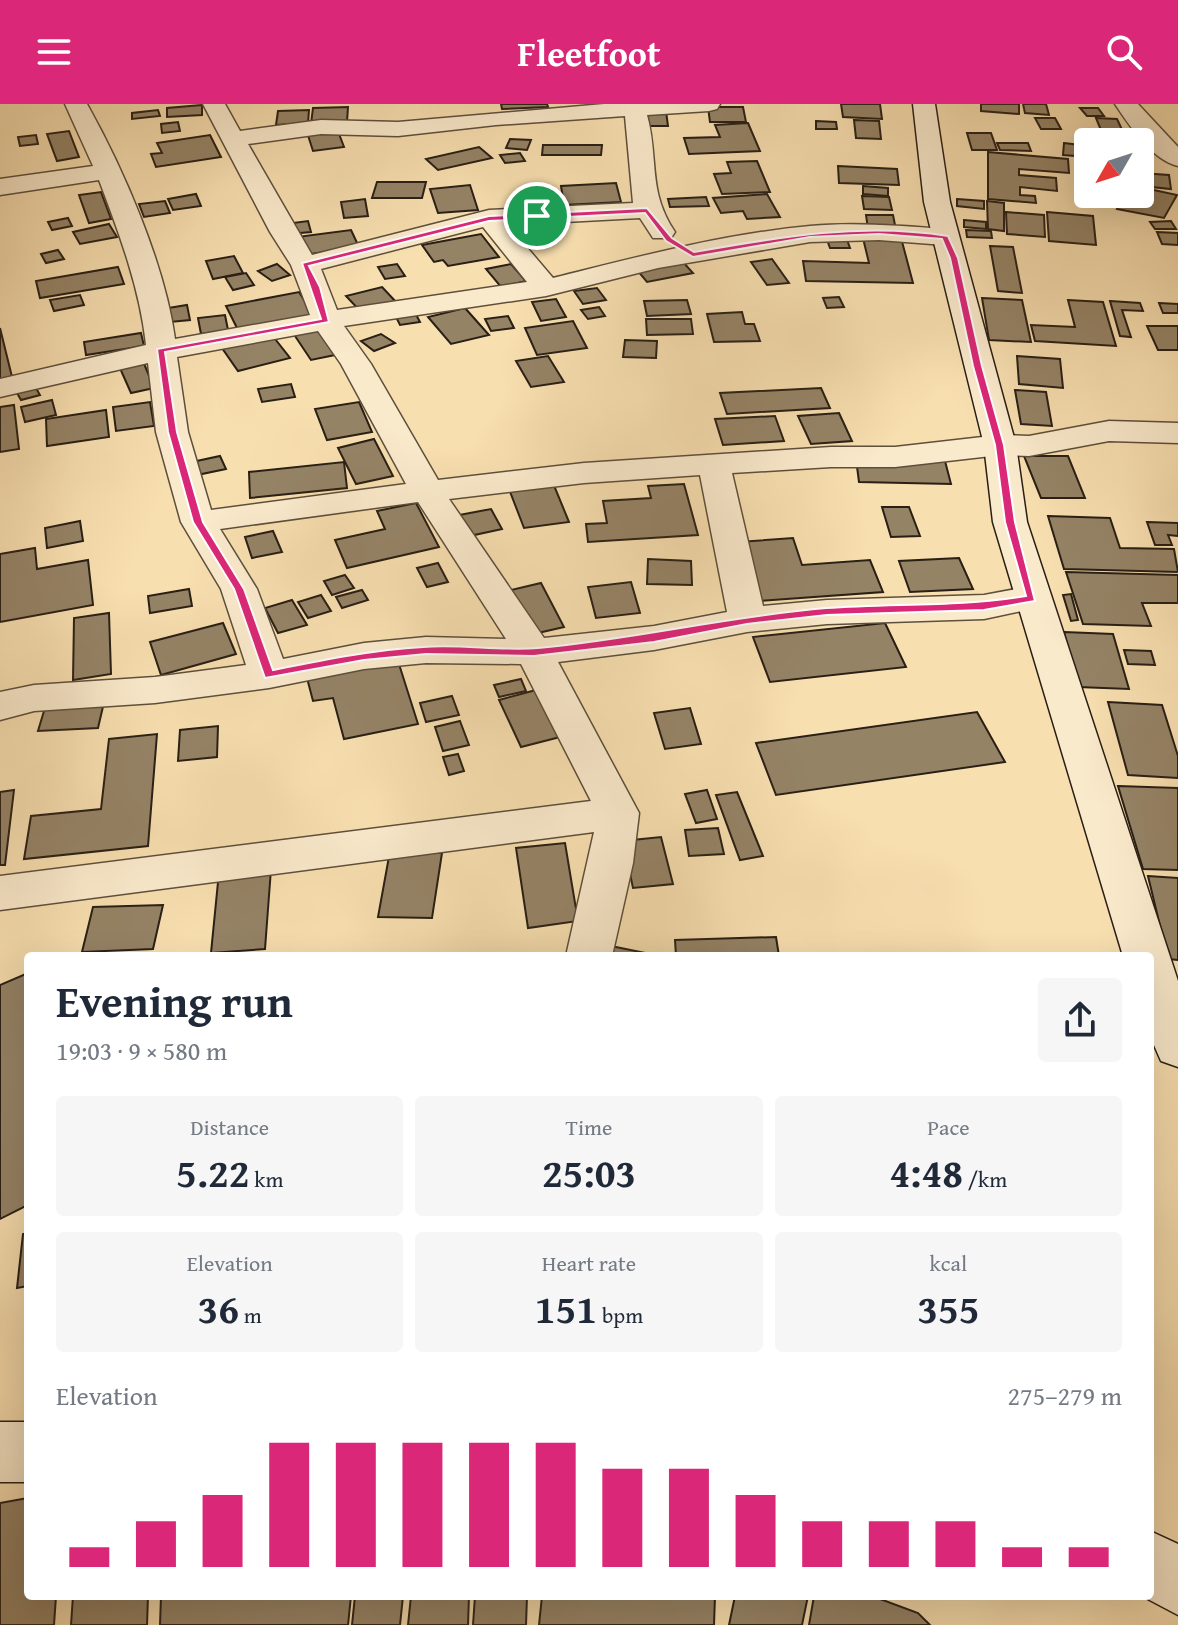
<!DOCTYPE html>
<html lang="en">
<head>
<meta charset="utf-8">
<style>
	body { margin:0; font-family:"Gentium Book Plus",serif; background:#f6f6f7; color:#1f2937; height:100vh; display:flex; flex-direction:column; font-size:30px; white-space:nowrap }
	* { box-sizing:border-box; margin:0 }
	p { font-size:26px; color:#747a83 }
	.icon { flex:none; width:44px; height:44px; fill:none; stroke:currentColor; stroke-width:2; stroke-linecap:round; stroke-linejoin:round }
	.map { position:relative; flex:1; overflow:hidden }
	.side { position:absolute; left:24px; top:848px; width:1130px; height:648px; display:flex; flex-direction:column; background:#fff; border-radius:8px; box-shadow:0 8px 32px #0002 }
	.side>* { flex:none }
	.needle { width:52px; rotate:231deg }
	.buttons { position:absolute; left:1074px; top:24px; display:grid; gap:16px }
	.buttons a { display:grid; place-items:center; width:80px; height:80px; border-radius:8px; background:#fff; box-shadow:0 8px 32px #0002; font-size:40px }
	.pin { position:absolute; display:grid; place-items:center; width:68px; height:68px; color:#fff; margin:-34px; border:4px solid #fff; border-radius:50%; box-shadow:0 2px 8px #0007 }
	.round { display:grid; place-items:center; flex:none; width:84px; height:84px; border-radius:8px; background:#f6f6f7 }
	.head { display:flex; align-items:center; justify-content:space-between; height:136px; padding:0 32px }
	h1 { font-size:44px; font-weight:600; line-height:60px }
	.stats { display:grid; grid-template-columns:repeat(3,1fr); gap:12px; height:136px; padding:8px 32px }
	.stats div { display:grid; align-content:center; border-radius:8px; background:#f6f6f7; text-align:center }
	.stats b { font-size:40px; font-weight:600 }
	.stats small { font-size:22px; font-weight:400 }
	.stats p { font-size:22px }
	.chart { height:224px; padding:16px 32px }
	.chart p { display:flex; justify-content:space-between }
	.chart svg { width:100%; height:144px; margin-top:8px; stroke:#db2777; stroke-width:6 }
	header { display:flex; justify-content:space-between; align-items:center; height:104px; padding:0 32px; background:#db2777; color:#fff; font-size:36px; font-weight:600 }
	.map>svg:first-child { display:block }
</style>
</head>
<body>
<header><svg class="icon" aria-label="menu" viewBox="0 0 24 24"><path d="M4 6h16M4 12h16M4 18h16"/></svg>Fleetfoot<svg class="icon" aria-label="search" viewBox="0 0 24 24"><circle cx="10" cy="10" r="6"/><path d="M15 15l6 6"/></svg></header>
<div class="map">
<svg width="1178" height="1521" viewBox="0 0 1178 1521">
	<rect width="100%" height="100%" fill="#f8dfb0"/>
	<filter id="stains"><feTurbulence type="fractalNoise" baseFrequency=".0025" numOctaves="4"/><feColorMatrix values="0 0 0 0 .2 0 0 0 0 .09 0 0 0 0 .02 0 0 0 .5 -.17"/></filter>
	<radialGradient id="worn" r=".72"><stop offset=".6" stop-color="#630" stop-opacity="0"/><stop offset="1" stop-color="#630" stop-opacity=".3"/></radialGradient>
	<g fill="#958366" stroke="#291f15" stroke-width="2">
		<polygon points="501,0 547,0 548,3 502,5"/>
		<polygon points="841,0 880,0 882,15 843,13"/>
		<polygon points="981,0 1019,0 1019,10 981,7"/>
		<polygon points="1023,0 1046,0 1049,11 1025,9"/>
		<polygon points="202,1 202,11 167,13 167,4"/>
		<polygon points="348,3 347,18 311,20 313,4"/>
		<polygon points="708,3 743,3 746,18 710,18"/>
		<polygon points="1080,4 1098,4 1104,12 1087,12"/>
		<polygon points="158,6 160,12 132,15 132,9"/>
		<polygon points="309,6 308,19 276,21 278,7"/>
		<polygon points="666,7 668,22 649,22 647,8"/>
		<polygon points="1035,14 1055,14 1061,25 1041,25"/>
		<polygon points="1096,14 1117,15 1125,32 1103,31"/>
		<polygon points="854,16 879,17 881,35 856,34"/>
		<polygon points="816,17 836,18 837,25 816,25"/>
		<polygon points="178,18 180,27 162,29 161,20"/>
		<polygon points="748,19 760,47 689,50 684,34 720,33 715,21"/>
		<polygon points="336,22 344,43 313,47 306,25"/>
		<polygon points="69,27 79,53 57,57 47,30"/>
		<polygon points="967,29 991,29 997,46 972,46"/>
		<polygon points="36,31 38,40 20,42 18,33"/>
		<polygon points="210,31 221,53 156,63 151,50 162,49 157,39"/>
		<polygon points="510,35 531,36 527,46 506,44"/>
		<polygon points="997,39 1028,39 1031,47 1000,46"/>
		<polygon points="1064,39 1088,42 1088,53 1063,51"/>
		<polygon points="543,41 602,41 601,51 542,51"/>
		<polygon points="479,43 492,54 438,66 426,55"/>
		<polygon points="988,48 1068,55 1069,69 1019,65 1019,71 1056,74 1057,87 1020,83 1020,91 1035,92 1036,99 988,95"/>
		<polygon points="520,49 525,57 505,59 500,51"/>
		<polygon points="757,57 770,88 722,90 714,70 731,69 727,58"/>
		<polygon points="838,62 897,65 899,81 839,79"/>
		<polygon points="1140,69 1169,71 1171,85 1142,82"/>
		<polygon points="377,78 426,78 422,94 372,94"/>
		<polygon points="616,79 621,98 564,101 561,82"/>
		<polygon points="470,81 478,106 438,109 430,85"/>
		<polygon points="863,82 888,84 888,92 863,90"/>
		<polygon points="1140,83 1177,91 1164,114 1117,105 1126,90 1140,90"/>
		<polygon points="101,88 111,115 89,119 79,91"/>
		<polygon points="196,90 201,102 173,106 168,95"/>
		<polygon points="767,90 780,113 747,115 743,107 721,109 713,94"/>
		<polygon points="862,92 889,93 892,106 864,105"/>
		<polygon points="706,93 709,102 670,103 668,95"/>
		<polygon points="365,95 368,112 344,114 341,98"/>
		<polygon points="957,95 984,97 984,105 957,102"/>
		<polygon points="165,97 170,109 144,113 139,100"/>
		<polygon points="987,97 1004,99 1004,127 988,125"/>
		<polygon points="1006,108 1044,111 1045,133 1007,130"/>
		<polygon points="1047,108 1093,112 1096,141 1049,137"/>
		<polygon points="866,111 893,111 896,126 868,125"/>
		<polygon points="68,114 72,122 52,126 48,118"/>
		<polygon points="964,116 986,118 986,125 964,123"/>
		<polygon points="308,117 311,128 289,130 285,120"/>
		<polygon points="1171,117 1176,125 1155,125 1150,118"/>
		<polygon points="109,120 117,133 80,140 73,128"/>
		<polygon points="351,126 359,143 304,151 297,133"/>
		<polygon points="966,126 991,127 992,134 967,133"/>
		<polygon points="1157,128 1178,129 1178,141 1162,140"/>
		<polygon points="481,130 499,153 448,162 443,156 434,158 422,141"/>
		<polygon points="862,130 900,130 913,179 806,177 803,157 869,159"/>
		<polygon points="826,133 846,133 850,144 830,144"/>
		<polygon points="990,142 1013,143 1022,189 998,187"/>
		<polygon points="58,146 64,155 46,159 41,150"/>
		<polygon points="234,152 243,169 213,175 206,157"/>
		<polygon points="772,155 789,179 767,181 751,158"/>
		<polygon points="683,158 693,169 647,178 637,166"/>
		<polygon points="277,160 290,171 272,177 258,167"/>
		<polygon points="397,160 405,172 385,175 378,163"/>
		<polygon points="511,160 526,177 501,183 486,165"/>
		<polygon points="118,163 124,180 40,194 36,177"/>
		<polygon points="246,169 254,181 233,186 225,173"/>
		<polygon points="382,183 397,199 361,208 346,192"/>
		<polygon points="597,184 606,196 583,200 574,187"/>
		<polygon points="299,188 316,215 240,230 226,202"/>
		<polygon points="80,191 84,201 54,207 50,196"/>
		<polygon points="839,193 844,203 827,204 823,194"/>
		<polygon points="982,194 1022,196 1031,238 989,236"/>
		<polygon points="556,195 566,213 541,217 532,198"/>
		<polygon points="687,196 691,210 647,212 644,197"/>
		<polygon points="1068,196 1103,198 1116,242 1035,237 1031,221 1075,223"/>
		<polygon points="1110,197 1140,199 1143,207 1122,206 1131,233 1120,232"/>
		<polygon points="1159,199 1178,200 1178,209 1163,209"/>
		<polygon points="187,201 190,216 170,218 168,204"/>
		<polygon points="599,203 605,212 588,215 581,206"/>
		<polygon points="465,204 489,231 451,240 428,213"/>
		<polygon points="413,205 420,218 400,221 394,209"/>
		<polygon points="742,208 745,220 754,220 760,237 714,238 707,210"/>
		<polygon points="225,211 228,226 201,230 198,214"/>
		<polygon points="508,212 514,224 491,227 485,215"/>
		<polygon points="646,215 691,215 693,230 647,231"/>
		<polygon points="573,217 587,244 537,251 525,224"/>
		<polygon points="1147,222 1178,222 1178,246 1158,246"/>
		<polygon points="0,224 13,277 0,279"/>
		<polygon points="317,224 335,251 311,256 293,229"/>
		<polygon points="141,229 144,242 86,251 84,238"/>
		<polygon points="381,230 395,239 374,247 361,237"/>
		<polygon points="272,231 290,254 238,267 222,244"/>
		<polygon points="625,236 657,237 656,254 623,253"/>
		<polygon points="548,252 564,278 531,283 516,257"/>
		<polygon points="1017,252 1060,255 1063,284 1019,280"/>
		<polygon points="143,257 154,284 131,289 119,262"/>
		<polygon points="33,279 40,291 21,296 14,284"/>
		<polygon points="291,280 295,293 262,298 258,285"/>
		<polygon points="821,284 830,304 727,310 720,289"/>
		<polygon points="1015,286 1046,288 1052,322 1021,320"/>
		<polygon points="52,296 56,311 25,318 21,303"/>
		<polygon points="150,298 154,322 116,327 113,303"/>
		<polygon points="359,298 372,328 327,336 315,305"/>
		<polygon points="14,301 19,345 0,348 0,303"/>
		<polygon points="106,306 109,333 47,342 46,315"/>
		<polygon points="839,309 852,337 811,340 798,312"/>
		<polygon points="775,312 784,337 723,341 715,315"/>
		<polygon points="374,335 393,372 356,380 338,344"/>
		<polygon points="220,352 226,365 197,371 192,358"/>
		<polygon points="1024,352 1068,352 1085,394 1041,394"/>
		<polygon points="856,355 945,357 951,380 859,378"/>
		<polygon points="344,358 347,384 250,394 249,368"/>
		<polygon points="553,379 569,418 524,424 509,385"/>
		<polygon points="684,380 698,431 588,438 586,420 607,419 603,397 651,394 648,382"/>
		<polygon points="416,399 439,443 347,464 335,436 385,425 377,407"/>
		<polygon points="882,403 909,403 920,432 891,433"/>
		<polygon points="491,405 502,425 465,433 454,412"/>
		<polygon points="1048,412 1110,414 1120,444 1174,445 1178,468 1064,465"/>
		<polygon points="80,417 83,437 47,444 45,424"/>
		<polygon points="1147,418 1178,419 1178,432 1168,431 1172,441 1155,441"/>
		<polygon points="273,427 282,448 252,454 245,433"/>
		<polygon points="793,434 802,461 870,456 883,488 757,497 739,438"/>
		<polygon points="35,444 37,465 88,456 93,501 0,518 0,450"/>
		<polygon points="959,454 973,485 910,488 899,457"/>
		<polygon points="648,455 691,457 692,481 647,480"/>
		<polygon points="438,459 448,478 427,483 417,464"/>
		<polygon points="1066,468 1178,471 1178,499 1142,499 1151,522 1083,520"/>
		<polygon points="345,471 354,484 332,491 324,477"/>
		<polygon points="631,478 640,509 596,514 588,483"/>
		<polygon points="541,479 564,523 529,531 507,487"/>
		<polygon points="189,485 192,502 150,509 148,492"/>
		<polygon points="362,486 368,496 342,504 336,493"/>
		<polygon points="1071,490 1078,516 1071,517 1063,491"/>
		<polygon points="321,491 331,507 308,514 298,498"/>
		<polygon points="292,496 307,521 278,529 265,504"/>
		<polygon points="109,509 111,570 73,576 74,514"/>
		<polygon points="223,519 236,550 161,571 150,538"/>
		<polygon points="885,519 906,563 770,578 753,533"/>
		<polygon points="1064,528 1113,530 1129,585 1078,583"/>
		<polygon points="1124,546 1151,547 1155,561 1128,560"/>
		<polygon points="398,557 418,620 344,635 333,594 313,597 307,574"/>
		<polygon points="521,575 526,587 499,593 494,581"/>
		<polygon points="536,586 560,633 521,643 499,596"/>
		<polygon points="452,592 459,611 426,618 420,599"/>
		<polygon points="105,594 98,624 38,627 47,597"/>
		<polygon points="1108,598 1162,601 1178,652 1178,674 1128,671"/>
		<polygon points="690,604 701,640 665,645 654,609"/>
		<polygon points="977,608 1005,658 776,691 756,639"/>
		<polygon points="460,617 469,641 443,647 435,623"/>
		<polygon points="218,622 217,653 178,657 180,626"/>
		<polygon points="157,630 148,742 24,755 31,712 101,705 109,635"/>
		<polygon points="458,650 464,667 449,671 443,653"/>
		<polygon points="1118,682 1178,684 1178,766 1143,765"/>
		<polygon points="14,686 5,761 0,761 0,688"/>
		<polygon points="707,686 717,715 696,719 685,690"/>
		<polygon points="737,688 763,752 740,756 716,691"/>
		<polygon points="718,724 724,750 689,752 685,726"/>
		<polygon points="661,733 673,780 633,784 623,737"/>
		<polygon points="565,739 578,817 528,824 516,744"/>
		<polygon points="390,747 442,749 432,814 378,813"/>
		<polygon points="271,765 265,845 211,849 219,768"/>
		<polygon points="1148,772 1178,774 1178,856 1168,855"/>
		<polygon points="163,801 153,845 82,848 93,803"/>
		<polygon points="776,833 779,852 676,852 675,836"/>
		<polygon points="611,842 660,852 608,852"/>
		<polygon points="28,869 28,1101 0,1115 0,881"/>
		<polygon points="28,1129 28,1182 17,1184 23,1130"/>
		<polygon points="28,1394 28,1492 56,1492 54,1521 0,1521 0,1399"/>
		<polygon points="73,1492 148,1492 147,1521 71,1521"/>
		<polygon points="161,1492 351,1492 348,1521 160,1521"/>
		<polygon points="355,1492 403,1492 400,1521 352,1521"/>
		<polygon points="411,1492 469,1492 468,1521 408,1521"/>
		<polygon points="475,1492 527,1492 526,1521 473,1521"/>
		<polygon points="542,1492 715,1492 714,1521 539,1521"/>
		<polygon points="735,1492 808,1492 802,1521 729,1521"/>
		<polygon points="814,1492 872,1492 918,1509 930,1521 809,1521"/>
	</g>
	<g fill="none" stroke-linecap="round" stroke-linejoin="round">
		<g stroke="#5d4f3c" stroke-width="3">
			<g id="street">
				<path d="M65,0h22c37,66 78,161 88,235l135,-24 -19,-50 -21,-33 -67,-128h22l15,27 81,-11 77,2 206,-18h116l-3,5 -8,2 -62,4c12,44 0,76 28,117l-4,6h-18l-13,-20 -132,7 45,53c84,-21 171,-44 257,-52 45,-4 90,0 135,3l9,2 4,6 -4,6 -9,2 -66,-5 -69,2 -152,26 -112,28 -202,30 27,38 67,116 146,-17 247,-16h64l105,-12 29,1 80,-15 69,2v20l-69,-2 -80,15 -29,-1 -105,12h-64l-99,6 31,133 64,-6 157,-5 48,-9 13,4 5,8 -5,8 -61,13 -157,5 -80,8 -93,18 -96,12 81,151 -6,50 -21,93h-46l28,-124 -594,78v-34l591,-75 -70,-137 -95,-1 -62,6 -95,19 -114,15 -121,8 -34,9v-28l34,-7 121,-8 91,-12 -25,-76 -40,-67 -25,-90 -8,-69 -148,34v-18l146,-34c-6,-57 -27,-112 -47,-165l-99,15v-16l93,-13zM625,12l8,87 -144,7 -177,45 -64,-111 73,-10 77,2 98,-11zM483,123l44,55 -190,28 -16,-41zM318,227l23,33 65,120 -195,26 -23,-78 -11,-75zM700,371l27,137 -73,14 -110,12 -95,-139 135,-16zM418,398l88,137 -80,-2 -62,6 -81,16 -26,-70 -37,-60z"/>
				<path d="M1115,0h23l40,43v19c-26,-6 -49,-41 -63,-62z"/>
			</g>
		</g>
		<g stroke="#291f15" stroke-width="3">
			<g id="secondary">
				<polygon points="913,0 935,0 950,98 1016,341 1027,418 1178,877 1178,963 1161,957 1150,932 1150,852 1123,852 993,418 984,341 924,98"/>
				<rect x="0" y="1318" width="28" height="60"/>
				<polygon points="1150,1427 1178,1440 1178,1511 1142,1492 1150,1492"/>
			</g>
		</g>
		<use href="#street" fill="#faeacc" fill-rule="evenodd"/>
		<use href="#secondary" fill="#faeacc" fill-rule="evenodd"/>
	</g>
	<path fill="#db2777" stroke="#fff" stroke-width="2" fill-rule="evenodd" d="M647,104l25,30 22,14c85,-15 168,-30 254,-16l10,22 24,108 22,79 11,77 20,79 -51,9 -157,5 -80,9 -93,18 -120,14 -108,-2 -62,6 -99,18 -31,-89 -41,-67 -25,-90 -11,-83 164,-30 -19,-56 187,-47zM645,109l21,28 27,16 117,-20 69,-3 63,5 8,19 23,108 22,79 10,77 21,74c-67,11 -133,7 -200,12 -97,8 -191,31 -288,40 -38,3 -77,-4 -115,-1 -51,3 -100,13 -150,23l-29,-81 -41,-67 -26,-90 -12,-80 164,-30 -9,-35 -11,-21 180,-45z"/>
	<rect width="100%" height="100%" filter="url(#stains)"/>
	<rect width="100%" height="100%" fill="url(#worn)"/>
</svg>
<div class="buttons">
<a><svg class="needle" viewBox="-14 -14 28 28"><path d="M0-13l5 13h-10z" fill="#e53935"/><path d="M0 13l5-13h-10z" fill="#747a83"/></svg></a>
</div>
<div class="pin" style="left:537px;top:112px;background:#1e9e55"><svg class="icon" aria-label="arrive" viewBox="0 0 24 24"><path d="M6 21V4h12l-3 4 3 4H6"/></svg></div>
<section class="side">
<div class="head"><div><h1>Evening run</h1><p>19:03 · 9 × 580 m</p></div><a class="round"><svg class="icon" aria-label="share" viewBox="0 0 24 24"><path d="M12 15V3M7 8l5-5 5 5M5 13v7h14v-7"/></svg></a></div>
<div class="stats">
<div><p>Distance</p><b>5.22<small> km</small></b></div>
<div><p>Time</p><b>25:03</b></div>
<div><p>Pace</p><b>4:48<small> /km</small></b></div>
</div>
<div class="stats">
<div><p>Elevation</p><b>36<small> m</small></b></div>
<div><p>Heart rate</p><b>151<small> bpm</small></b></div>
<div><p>kcal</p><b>355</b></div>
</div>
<div class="chart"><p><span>Elevation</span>275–279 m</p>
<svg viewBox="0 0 160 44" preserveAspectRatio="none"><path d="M5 44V38M15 44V30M25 44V22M35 44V6M45 44V6M55 44V6M65 44V6M75 44V6M85 44V14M95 44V14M105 44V22M115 44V30M125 44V30M135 44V30M145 44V38M155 44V38"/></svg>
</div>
</section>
</div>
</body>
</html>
